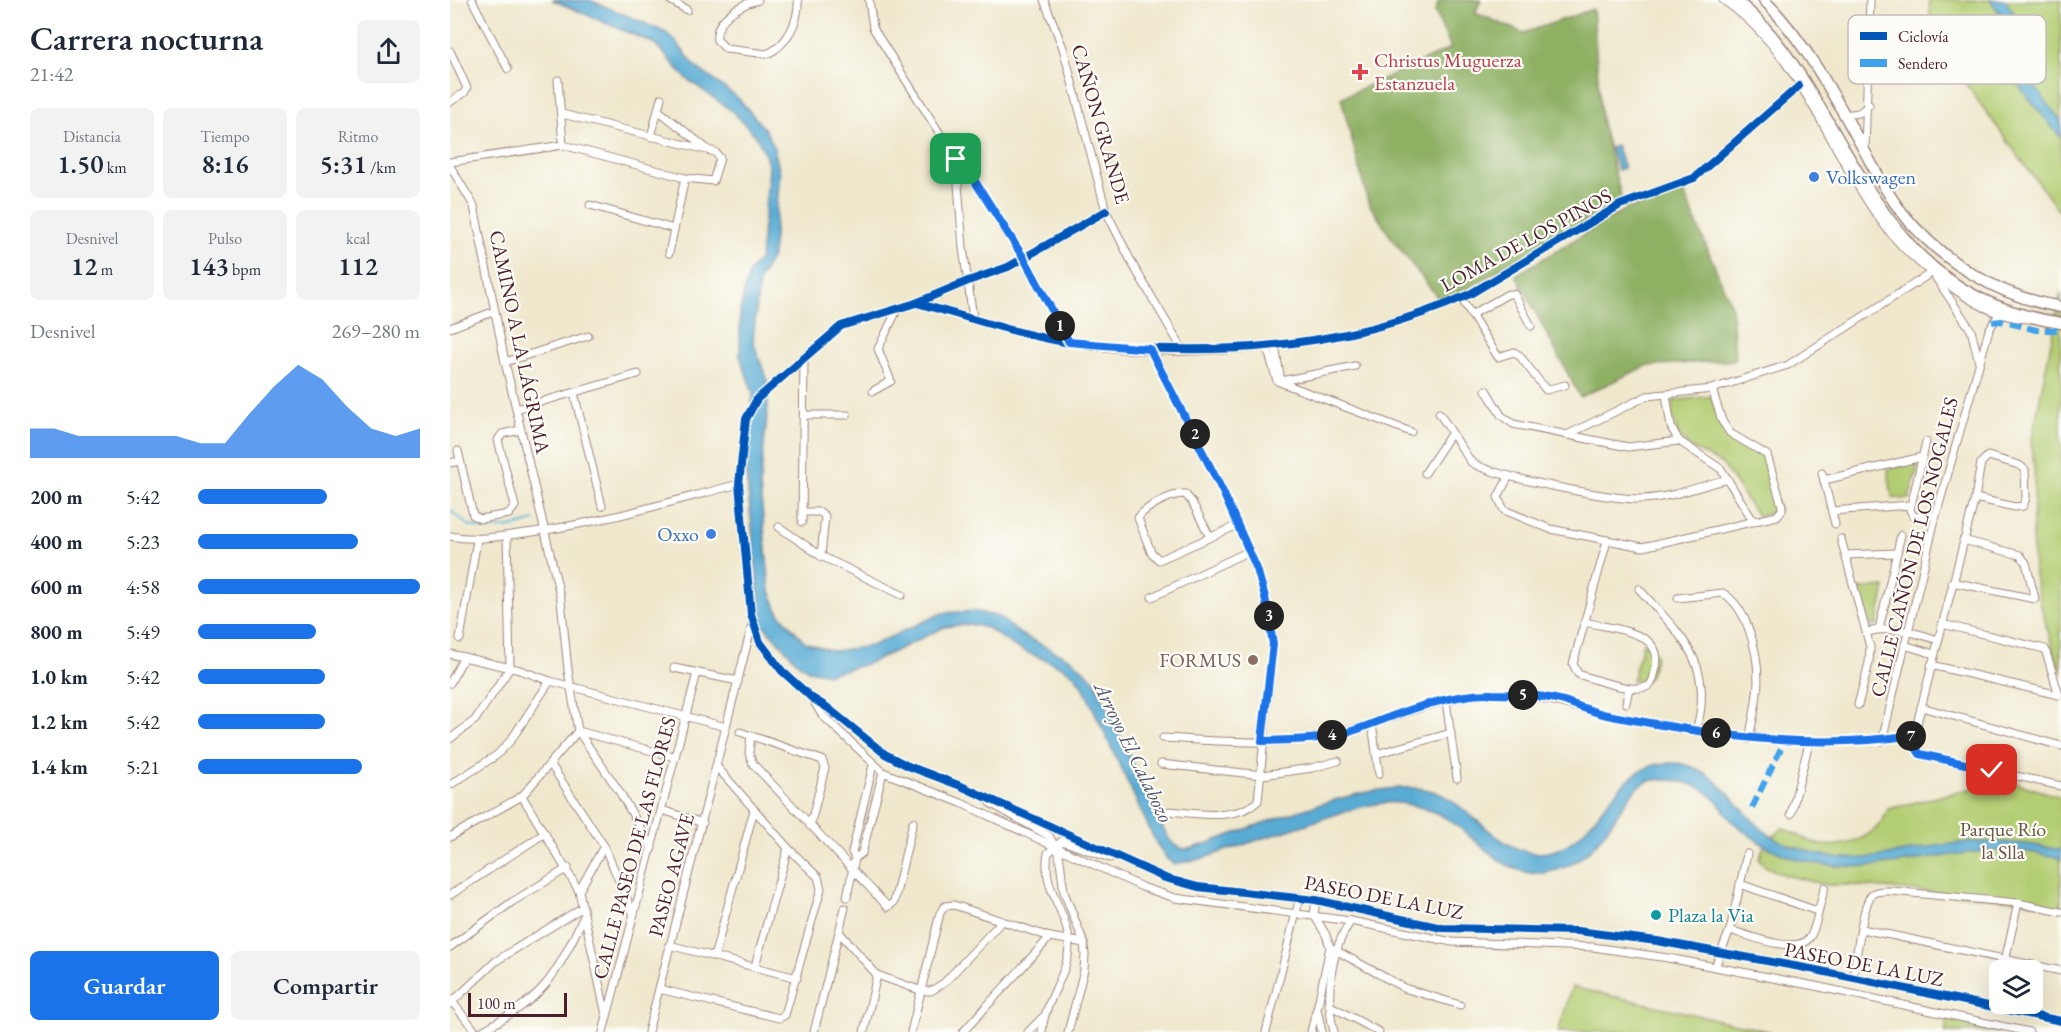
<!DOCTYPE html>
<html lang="es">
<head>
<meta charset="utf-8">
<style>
	body { margin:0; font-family:"EB Garamond",serif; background:#f2f2f3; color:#1f2937; height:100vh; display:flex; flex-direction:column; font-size:22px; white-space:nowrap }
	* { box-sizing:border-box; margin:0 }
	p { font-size:20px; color:#747a83 }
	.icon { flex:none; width:33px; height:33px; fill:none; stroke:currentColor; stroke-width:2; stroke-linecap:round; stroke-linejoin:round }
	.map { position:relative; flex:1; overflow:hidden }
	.panel { display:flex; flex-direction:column; background:#fff; width:450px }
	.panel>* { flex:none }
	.fabs { position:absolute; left:1539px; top:960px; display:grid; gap:12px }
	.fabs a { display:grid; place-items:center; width:54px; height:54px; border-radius:9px; background:#fff; box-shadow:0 6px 24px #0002; font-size:30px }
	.scale { position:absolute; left:18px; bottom:15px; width:99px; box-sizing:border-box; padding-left:6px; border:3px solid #4a1f2b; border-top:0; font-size:16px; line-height:21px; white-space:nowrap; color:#4a1f2b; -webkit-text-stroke:4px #fdfcf7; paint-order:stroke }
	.pin { position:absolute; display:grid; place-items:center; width:51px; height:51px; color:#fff; margin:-26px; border-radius:12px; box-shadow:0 3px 9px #0006 }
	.km { position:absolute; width:30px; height:30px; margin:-15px; border-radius:50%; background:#222; color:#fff; font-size:16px; line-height:30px; text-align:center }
	.round { display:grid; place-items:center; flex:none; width:63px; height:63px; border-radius:9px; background:#f2f2f3 }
	.summary { display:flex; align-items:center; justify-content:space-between; height:102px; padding:0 30px }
	h1 { font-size:33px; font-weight:600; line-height:45px }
	.figures { display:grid; grid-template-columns:repeat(3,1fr); gap:9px; height:102px; padding:6px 30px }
	.figures div { display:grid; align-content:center; border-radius:9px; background:#f2f2f3; text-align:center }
	.figures b { font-size:26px; font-weight:600 }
	.figures small { font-size:16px; font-weight:400 }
	.figures p { font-size:16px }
	.chart { height:168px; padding:12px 30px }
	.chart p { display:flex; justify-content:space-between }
	.chart svg { width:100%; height:108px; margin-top:6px; fill:#1a73e8; opacity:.7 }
	.cta { display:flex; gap:12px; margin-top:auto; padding:12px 30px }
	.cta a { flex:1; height:69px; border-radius:9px; background:#1a73e8; color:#fff; font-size:24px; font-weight:600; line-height:69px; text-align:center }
	.cta a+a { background:#f2f2f3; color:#1f2937 }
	ul { padding:0 30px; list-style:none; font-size:20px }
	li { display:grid; grid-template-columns:96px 72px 1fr; align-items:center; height:45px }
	li i { height:15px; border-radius:8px; background:#1a73e8 }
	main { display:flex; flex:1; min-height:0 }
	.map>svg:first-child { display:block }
</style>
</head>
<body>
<main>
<section class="panel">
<div class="summary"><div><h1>Carrera nocturna</h1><p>21:42</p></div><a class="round"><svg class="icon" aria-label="share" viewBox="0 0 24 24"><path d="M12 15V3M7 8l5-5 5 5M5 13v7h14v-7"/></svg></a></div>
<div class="figures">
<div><p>Distancia</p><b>1.50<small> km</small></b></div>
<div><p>Tiempo</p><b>8:16</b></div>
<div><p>Ritmo</p><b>5:31<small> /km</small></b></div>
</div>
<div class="figures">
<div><p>Desnivel</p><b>12<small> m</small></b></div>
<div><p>Pulso</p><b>143<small> bpm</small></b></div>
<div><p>kcal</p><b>112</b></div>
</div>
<div class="chart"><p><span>Desnivel</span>269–280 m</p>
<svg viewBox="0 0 160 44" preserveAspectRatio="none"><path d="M0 44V32L10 32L20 35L30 35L40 35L50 35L60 35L70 38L80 38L90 26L100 15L110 6L120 12L130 23L140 32L150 35L160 32V44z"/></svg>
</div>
<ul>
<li><b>200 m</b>5:42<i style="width:58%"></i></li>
<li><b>400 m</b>5:23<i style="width:72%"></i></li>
<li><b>600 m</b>4:58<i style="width:100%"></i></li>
<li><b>800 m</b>5:49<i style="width:53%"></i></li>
<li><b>1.0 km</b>5:42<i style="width:57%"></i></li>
<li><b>1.2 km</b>5:42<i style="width:57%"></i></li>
<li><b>1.4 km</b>5:21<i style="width:74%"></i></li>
</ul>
<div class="cta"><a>Guardar</a><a>Compartir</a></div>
</section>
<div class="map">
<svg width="1611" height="1032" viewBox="0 0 1611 1032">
	<rect width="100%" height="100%" fill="#fdfcf7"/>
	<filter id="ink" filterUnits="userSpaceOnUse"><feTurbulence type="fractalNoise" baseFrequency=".0167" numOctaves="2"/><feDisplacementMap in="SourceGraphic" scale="12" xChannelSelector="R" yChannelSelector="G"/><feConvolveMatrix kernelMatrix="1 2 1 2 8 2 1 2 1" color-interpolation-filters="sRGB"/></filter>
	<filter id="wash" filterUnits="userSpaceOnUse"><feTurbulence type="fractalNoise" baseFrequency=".008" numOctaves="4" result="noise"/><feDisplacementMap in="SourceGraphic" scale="24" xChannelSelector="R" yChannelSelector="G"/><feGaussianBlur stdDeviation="1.35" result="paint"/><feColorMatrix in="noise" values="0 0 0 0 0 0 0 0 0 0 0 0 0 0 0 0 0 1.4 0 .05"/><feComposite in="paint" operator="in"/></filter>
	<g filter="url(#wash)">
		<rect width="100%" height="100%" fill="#efe8cd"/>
		<g fill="#b3cd72" stroke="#7e764e" stroke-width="1.5">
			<polygon points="1479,0 1611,0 1611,214 1482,38"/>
			<path d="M1611,292v383c-11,-38 -25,-77 -28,-117 -3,-38 6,-77 -2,-115z"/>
			<path d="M1261,396c12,39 16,41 52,58l16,56 -21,7 -36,-53 -34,-18 -10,-12 -6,-16 1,-17z"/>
			<polygon points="1461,463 1468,466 1459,499 1442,498 1438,469"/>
			<polygon points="1435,587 1427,625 1421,626 1409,589"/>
			<polygon points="1193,643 1201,646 1206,655 1200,675 1195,681 1182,681"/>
			<path d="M1556,780l55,17v113l-16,-6 -30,-4 -165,-15h-23l-42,-10 -19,-8 -7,-8 6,-16 18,-15c12,5 27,15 39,17 27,3 58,-10 66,-36z"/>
			<polygon points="1122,987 1322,1032 1108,1032"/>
			<polygon points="1497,1020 1551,1032 1495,1032"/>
		</g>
		<g fill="#8eb064" stroke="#6c6848" stroke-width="1.5">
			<polygon points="989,0 1031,0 1025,13 1074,33 1143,9 1151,119 1172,200 992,303 942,239 918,202 891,98 1001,48 985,12"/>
			<polygon points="1234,193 1282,308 1285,360 1196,366 1130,397 1066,275 1176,209"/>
		</g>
		<g fill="#58acd4" stroke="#516680" stroke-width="1.5">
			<path d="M102,0h38l73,31 11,8 21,27 44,33 25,29 9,16 7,29 -8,84 -13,23 -6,62 14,37 1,27 -8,80 10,105 9,22 26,29 28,9 38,-5 71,-33 32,-2 25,6 21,17 53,26 22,21 70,151c8,15 15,20 32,15 54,-18 189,-77 241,-54 34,15 64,62 102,60 57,-2 67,-85 125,-90 47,-3 66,39 96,65 11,10 28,18 43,22 61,20 97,-2 156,-7 34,-3 68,0 101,7v9c-86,-28 -169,24 -257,2 -26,-6 -51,-21 -71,-39 -7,-7 -11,-16 -18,-23 -14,-15 -42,-21 -62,-19 -35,5 -43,85 -110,93 -43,5 -72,-45 -107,-60 -15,-6 -36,-12 -52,-10 -22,2 -44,10 -65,17 -40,13 -79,26 -119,39l-25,5 -8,-5 -11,-16 -73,-156 -9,-12 -12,-8 -45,-19 -30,-20 -18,-4 -24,3 -75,36 -41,11 -21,-4 -10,-7 -36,-39 -16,-153 7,-77 -13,-38v-46l9,-38 11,-13 9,-90 -4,-15 -9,-18 -23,-24 -46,-33 -32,-35z"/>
			<polygon points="1540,0 1555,0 1568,19 1574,36 1576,67 1580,80 1611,121 1611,138 1564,80 1560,39 1551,15"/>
			<polygon points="1166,145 1174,168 1168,170 1160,148"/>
		</g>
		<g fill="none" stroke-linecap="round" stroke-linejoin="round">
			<path stroke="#58acd4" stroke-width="2" d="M0,510c6,5 12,11 19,15 15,8 51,2 65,-5"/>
		</g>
	</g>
	<g filter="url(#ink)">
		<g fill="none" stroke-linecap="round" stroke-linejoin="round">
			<g stroke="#9c847c" stroke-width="9">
				<g id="minor">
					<polyline points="22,0 58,69"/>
					<polyline points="220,0 237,10"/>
					<path d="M308,0c-17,4 -44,19 -41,40l9,9 41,5c21,-9 32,-34 31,-54"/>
					<polyline points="419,0 423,28 506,159 513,248 523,318"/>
					<polyline points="594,0 613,48 656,211 683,265 733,350"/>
					<path d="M1273,0c82,55 108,161 169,235 18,22 39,38 62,54 21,15 48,30 75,30"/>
					<polyline points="0,51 17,88 14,93 0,102"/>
					<polyline points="108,80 113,145"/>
					<polyline points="208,110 256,148"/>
					<polyline points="1394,115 1409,113 1419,105"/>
					<polyline points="201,137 211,98"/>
					<polyline points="1415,150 1420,0"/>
					<polyline points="506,159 519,172 575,260 619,343"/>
					<polyline points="0,162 113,145 235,178 263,181 270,158 265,152 112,114"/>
					<polyline points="0,166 24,206 55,362 111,600 118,670 128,731 72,796 0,837"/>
					<polyline points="140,205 224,229"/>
					<polyline points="656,211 558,267 518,281 466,303 391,326 307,399 296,419 289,484 301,614 310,642 332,671 362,698 378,708 435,754 458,766 511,786 715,878 748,887 866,900 992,928 1128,931 1207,941 1361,969 1611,1021"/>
					<polyline points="219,253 235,178"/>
					<polyline points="1486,278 1521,330 1529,362"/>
					<polyline points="1011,298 1048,357 1064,352 1069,355 1096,390 1115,385"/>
					<path d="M466,303c48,13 105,32 154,40 127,19 282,5 400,-49l150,-89 74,-27 105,-92"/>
					<polyline points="1021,315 1058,294 1064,294 1081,326"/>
					<polyline points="0,328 45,311"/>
					<polyline points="825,346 831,381"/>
					<polyline points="817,347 827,381 961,432"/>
					<path d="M701,349l71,141 35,79 8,28 8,47 -15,157c-23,21 -61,12 -89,10"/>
					<polyline points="55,362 138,336"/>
					<polyline points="831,381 905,366"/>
					<polyline points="1036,390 1051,415 1063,424 1178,447 1229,441"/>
					<polyline points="423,391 441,381 428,349 448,308"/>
					<polyline points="124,393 152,506"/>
					<polyline points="1216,395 1221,427 1229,441 1271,469 1304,522"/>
					<polyline points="66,409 188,374"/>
					<path d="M989,413l32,49c22,15 143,38 171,37 29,-1 58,-13 86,-20"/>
					<polyline points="354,415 397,415"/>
					<polyline points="1117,435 1197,396 1262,389 1338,365 1481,273"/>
					<polyline points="1476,442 1460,510 1464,517 1486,515"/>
					<polyline points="8,451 23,515 30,519 59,514 65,506 48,440 52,434 70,430"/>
					<polyline points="0,463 10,461"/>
					<polyline points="975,473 1001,434"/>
					<polyline points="1372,473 1385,524"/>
					<polyline points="1059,476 1048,497 1054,510 1100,529 1193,547 1327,516 1332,510 1332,506 1317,455 1280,433 1272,421 1262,389"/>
					<polyline points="1374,480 1472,457"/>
					<polyline points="1525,498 1565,507 1573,506 1576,498 1575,470 1569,465 1538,456 1531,463 1525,498 1464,735 1464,745 1473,755 1611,786"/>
					<polyline points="1382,511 1460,505"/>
					<polyline points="352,512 370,512 375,516 371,556"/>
					<polyline points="352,522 354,360"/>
					<polyline points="329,527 371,556 452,595"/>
					<path d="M0,536c24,5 45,1 68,-2 76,-9 148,-31 221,-50"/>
					<path d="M760,537l-18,-35 -7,-8c-12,-1 -40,13 -47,24l13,34 8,8 79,-35"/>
					<polyline points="1391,539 1420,647 1419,663 1408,705"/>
					<polyline points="1396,555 1447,553"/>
					<polyline points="1502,582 1585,599 1576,563 1570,555 1513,540"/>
					<path d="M1189,589c41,46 77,74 57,142"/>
					<polyline points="702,597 799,551"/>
					<path d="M1228,598l45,-5c13,8 20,21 25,34 16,43 10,69 1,112"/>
					<path d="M1135,622c26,7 79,8 71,45 -2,7 -2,13 -6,18 -13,10 -57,-6 -72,-11l-5,-10 34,-123"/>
					<polyline points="1492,624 1595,649 1609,695"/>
					<polyline points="1429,629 1451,535"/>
					<path d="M1417,632c25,-6 47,0 71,8"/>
					<polyline points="10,639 27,540"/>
					<polyline points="1454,645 1484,654"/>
					<polyline points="0,654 70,670 100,681 276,727"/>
					<polyline points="1481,665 1609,695"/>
					<polyline points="224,668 288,681"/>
					<polyline points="0,683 14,657"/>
					<polyline points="363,700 372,715 433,772 511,803 692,887 725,898 901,921 1002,942 1143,947 1218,958 1365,986 1579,1032"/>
					<polyline points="996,701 1007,778"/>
					<polyline points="1176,703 1179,688"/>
					<polyline points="1471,707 1611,746"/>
					<polyline points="922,723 929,774"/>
					<polyline points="128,731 169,791 202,848"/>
					<polyline points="128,731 225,757"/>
					<polyline points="290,732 372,760 375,768 360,826"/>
					<polyline points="301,736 299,753 303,764 438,907 444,902 463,822"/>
					<path d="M713,738c57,3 117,9 172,-4 52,-11 99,-37 153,-40 48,-3 80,13 124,22 101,19 200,35 302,19"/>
					<polyline points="0,739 25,720 60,668 57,536"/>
					<polyline points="1432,741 1486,515 1539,330 1549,314"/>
					<polyline points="926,754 1001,733"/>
					<polyline points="711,764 812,775 862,768 888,761"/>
					<polyline points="101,765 154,846 183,913"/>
					<polyline points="0,785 47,755 61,740 100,681"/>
					<polyline points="72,796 129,891 156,1015"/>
					<polyline points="540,803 599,836 609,853 614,892 634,943 635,955 634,970 618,1032"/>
					<polyline points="212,810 253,823"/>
					<polyline points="1341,814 1359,743"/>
					<polyline points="405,858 412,853 433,772"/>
					<polyline points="1290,884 1367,911"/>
					<polyline points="129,891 154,846"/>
					<polyline points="0,895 95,833"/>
					<polyline points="397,897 405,858 402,852 423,765"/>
					<polyline points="866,900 864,915 876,935 880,947 867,1009 872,1032"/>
					<polyline points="1412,929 1611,971"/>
					<path d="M1280,930c17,5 68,26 80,7 7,-10 10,-37 15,-50"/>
					<polyline points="390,933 427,975 472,991 481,991 494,983 551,922"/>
					<polyline points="219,945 347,978"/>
					<polyline points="0,947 62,902 118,868"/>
					<polyline points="880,947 954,988 1010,1005"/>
					<polyline points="264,957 304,810"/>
					<polyline points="305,966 338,848"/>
					<polyline points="1265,967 1280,930 1297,854"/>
					<polyline points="1553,970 1568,903"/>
					<path d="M1403,978c3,-16 9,-74 19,-84 5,-4 13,-3 19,-3l127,12 43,9"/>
					<polyline points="209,989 329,1018 335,1015 371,889 368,877 338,848 267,767"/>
					<polyline points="0,999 26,1032"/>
					<polyline points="0,1004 46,961 133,907"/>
					<polyline points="879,1005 929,1032"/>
					<polyline points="1544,1007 1550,983"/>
					<path d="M30,1032c66,-37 72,-49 104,-116"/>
					<polyline points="153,1032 247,673"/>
					<polyline points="198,1032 302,625"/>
					<polyline points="364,1032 395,908"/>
					<polyline points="414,1032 427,975"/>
					<polyline points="461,1032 490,913 495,906 504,905 600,937 634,943"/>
					<polyline points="513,1032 600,937"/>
					<polyline points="578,1032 593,1017"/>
					<path d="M592,1032c2,-32 28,-59 27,-89 -1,-32 -28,-53 -21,-90l14,-12 48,17"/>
					<polyline points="816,1032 850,897"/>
					<polyline points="861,1032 866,1011"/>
					<path d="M884,1032c-9,-34 -4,-82 17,-111"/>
				</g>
			</g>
			<g stroke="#9c847c" stroke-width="13">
				<g id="highway">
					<path d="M1285,0c39,30 62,69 87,111 62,107 104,191 239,212"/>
					<path d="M1314,0c42,42 72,99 101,152 11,20 21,40 35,58 39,50 98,87 161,97"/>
				</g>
			</g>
			<use href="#minor" stroke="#fff" stroke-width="7"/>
			<use href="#highway" stroke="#fff" stroke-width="10"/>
			<g stroke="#40a2eb" stroke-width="6" stroke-dasharray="12 6" stroke-linecap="butt">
				<polyline points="1542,322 1551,321 1586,330 1611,330"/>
				<polyline points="1302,808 1334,742"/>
			</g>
			<g stroke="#fdfcf7" stroke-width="11">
				<g id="cycleway">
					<polyline points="656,211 558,267 518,281 466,303 391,326 307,399 296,419 289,484 301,614 310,642 332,671 362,698 378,708 435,754 458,766 511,786 715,878 748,887 866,900 992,928 1128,931 1207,941 1361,969 1611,1021"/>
					<path d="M466,303c49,13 104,32 154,40 17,2 36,2 54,4 117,8 238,-4 346,-53l150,-89 74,-27 105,-92"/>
				</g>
			</g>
			<use href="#cycleway" stroke="#0057b8" stroke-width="8"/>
		</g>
	</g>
	<g fill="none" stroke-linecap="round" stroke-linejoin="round" filter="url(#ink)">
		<g stroke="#fff" stroke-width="12">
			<path id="route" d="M506,159l13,13 56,88 44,82 81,7 72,141 35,79 8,28 8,47 -11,97c33,-1 67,-1 99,-13 39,-15 88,-35 131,-34 23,0 49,1 72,7 14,5 29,11 43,14 103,20 202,36 307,20v10l6,9 72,16"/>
		</g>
		<use href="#route" stroke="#1a73e8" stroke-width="8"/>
	</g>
	<path fill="#e0444e" stroke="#fdfcf7" stroke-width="2" d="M907 63h6v6h6v6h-6v6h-6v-6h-6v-6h6z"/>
	<g fill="#3f7fe0" stroke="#fdfcf7" stroke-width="2">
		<circle cx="1364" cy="177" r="6"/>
		<circle cx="261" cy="534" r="6"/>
	</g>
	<circle fill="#8d6e63" stroke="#fdfcf7" stroke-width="2" cx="803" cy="660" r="6"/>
	<circle fill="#0f9aa8" stroke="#fdfcf7" stroke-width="2" cx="1206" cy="915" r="6"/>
	<g text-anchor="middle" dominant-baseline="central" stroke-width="4.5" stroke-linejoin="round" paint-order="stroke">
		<g font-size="20" fill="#be3a42" stroke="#fdfcf7" text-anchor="start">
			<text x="924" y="60">Christus Muguerza<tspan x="924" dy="23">Estanzuela</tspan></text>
		</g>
		<g font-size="20" fill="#4a1f2b" stroke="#fdfcf7">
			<text transform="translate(651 124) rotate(74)">CAÑON GRANDE</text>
			<text transform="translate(1076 240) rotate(-29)">LOMA DE LOS PINOS</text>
			<text transform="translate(70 342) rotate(78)">CAMINO A LA LÁGRIMA</text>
			<text transform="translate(1464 547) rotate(-76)">CALLE CAÑÓN DE LOS NOGALES</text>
			<text transform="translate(184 848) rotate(-75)">CALLE PASEO DE LAS FLORES</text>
			<text transform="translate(221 875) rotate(-75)">PASEO AGAVE</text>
			<text transform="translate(934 897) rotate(11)">PASEO DE LA LUZ</text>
			<text transform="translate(1414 964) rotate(11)">PASEO DE LA LUZ</text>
		</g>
		<g font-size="20" fill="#366cbe" stroke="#fdfcf7" text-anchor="start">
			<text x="1376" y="177">Volkswagen</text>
			<text x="249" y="534" text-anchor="end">Oxxo</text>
		</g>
		<g font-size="20" fill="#785e54" stroke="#fdfcf7" text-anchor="end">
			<text x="791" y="660">FORMUS</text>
		</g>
		<g font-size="20" fill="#6a5340" stroke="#fdfcf7">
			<text x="1553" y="829">Parque Río<tspan x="1553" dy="23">la Slla</tspan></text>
		</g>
		<g font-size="20" fill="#0d838f" stroke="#fdfcf7" text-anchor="start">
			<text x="1218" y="915">Plaza la Via</text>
		</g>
		<g font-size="21" font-style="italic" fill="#50576f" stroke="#fdfcf7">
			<text transform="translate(684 752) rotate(64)">Arroyo El Calabozo</text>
		</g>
	</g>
	<rect x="1398" y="15" width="198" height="69" rx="9" fill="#fdfcf7" stroke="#c7baba" stroke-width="1.5"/>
	<rect x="1410" y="32" width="27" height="8" fill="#0057b8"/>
	<rect x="1410" y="59" width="27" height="8" fill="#40a2eb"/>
	<g font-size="16" fill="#4a1f2b">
		<text x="1448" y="42">Ciclovía</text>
		<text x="1448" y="69">Sendero</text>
	</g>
</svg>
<div class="fabs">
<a><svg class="icon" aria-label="layers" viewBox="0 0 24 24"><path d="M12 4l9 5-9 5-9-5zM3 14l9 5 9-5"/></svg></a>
</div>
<div class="scale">100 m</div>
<div class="pin" style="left:506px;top:159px;background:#1e9e55"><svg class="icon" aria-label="arrive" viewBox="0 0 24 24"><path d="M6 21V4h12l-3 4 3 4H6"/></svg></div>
<div class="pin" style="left:1542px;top:770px;background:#d93025"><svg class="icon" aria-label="check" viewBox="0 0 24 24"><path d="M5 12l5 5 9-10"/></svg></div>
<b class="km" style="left:610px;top:326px">1</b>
<b class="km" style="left:745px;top:434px">2</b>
<b class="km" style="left:819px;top:616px">3</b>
<b class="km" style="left:882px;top:735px">4</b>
<b class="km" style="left:1073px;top:695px">5</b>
<b class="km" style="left:1266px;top:733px">6</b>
<b class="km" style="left:1461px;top:736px">7</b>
</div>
</main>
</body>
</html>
